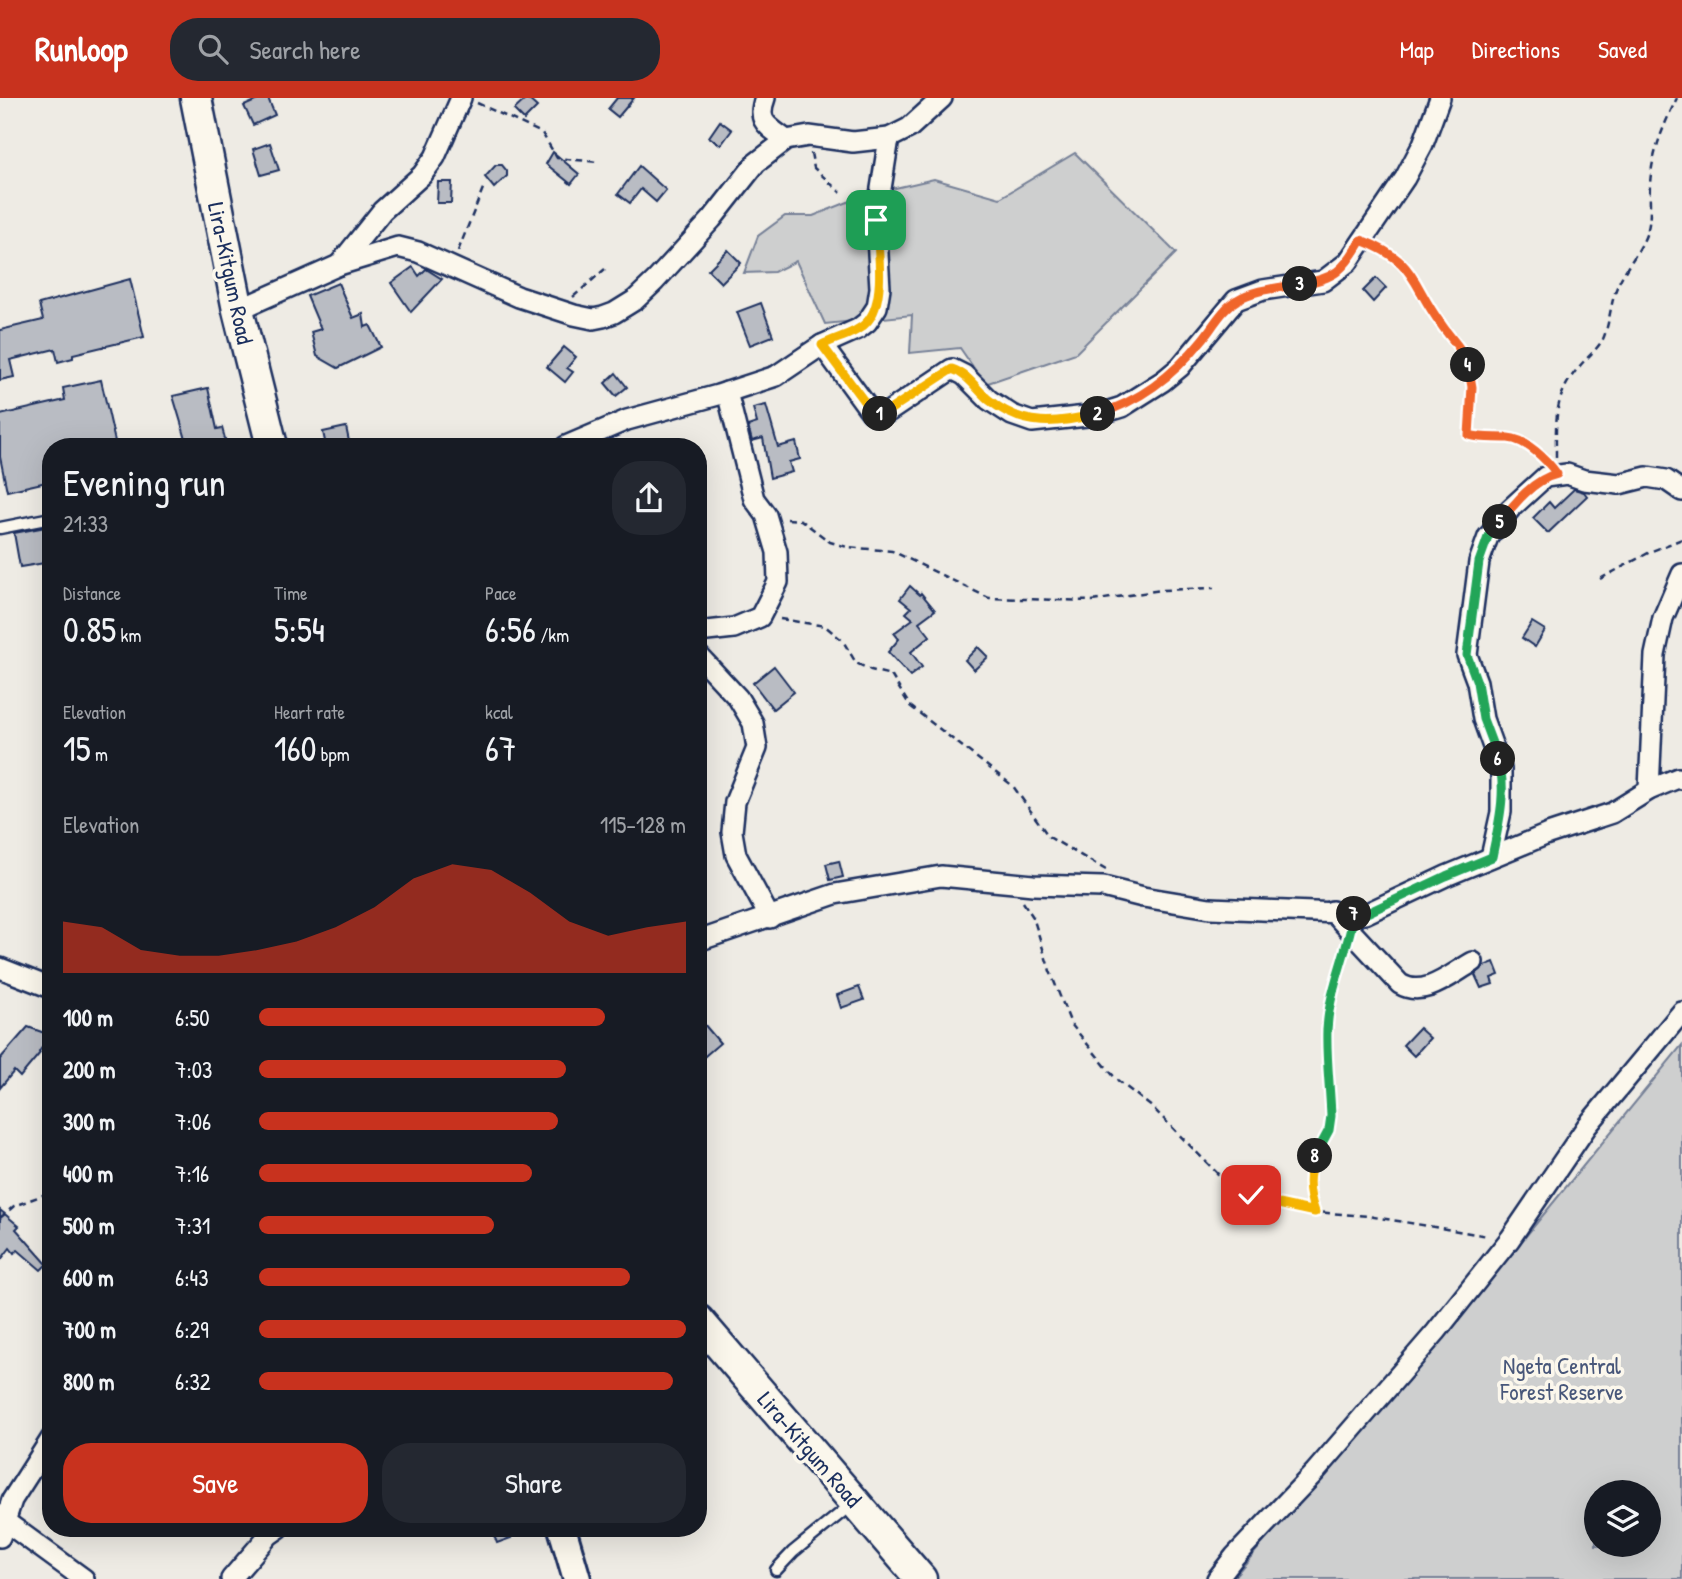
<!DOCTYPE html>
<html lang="en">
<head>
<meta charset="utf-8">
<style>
	body { margin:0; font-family:"Patrick Hand",sans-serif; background:#242831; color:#f1f3f6; height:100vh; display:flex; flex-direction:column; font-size:26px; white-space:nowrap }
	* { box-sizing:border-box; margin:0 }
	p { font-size:23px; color:#9ea1a6 }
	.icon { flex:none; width:38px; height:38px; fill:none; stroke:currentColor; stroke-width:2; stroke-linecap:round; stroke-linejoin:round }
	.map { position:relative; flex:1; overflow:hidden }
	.panel { position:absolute; left:42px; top:340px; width:665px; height:1099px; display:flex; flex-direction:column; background:#171b24; border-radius:28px; box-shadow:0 7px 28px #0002 }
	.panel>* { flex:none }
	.controls { position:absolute; left:1584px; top:1382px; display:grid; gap:14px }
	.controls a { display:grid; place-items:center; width:77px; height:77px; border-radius:50%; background:#171b24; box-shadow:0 7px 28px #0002; font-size:35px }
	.pin { position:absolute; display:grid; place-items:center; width:60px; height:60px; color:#fff; margin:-30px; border-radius:14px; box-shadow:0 4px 10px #0006 }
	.km { position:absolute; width:35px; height:35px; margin:-18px; border-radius:50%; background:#222; color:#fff; font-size:19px; line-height:35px; text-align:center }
	.round { display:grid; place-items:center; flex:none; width:74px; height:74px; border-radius:28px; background:#242831 }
	.overview { display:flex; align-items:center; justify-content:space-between; height:119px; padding:0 21px }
	h1 { font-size:38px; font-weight:600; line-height:52px }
	.figures { display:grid; grid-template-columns:repeat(3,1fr); gap:10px; height:119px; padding:7px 21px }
	.figures div { display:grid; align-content:center }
	.figures b { font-size:35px; font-weight:600 }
	.figures small { font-size:19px; font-weight:400 }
	.figures p { font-size:19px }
	.chart { height:196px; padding:14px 21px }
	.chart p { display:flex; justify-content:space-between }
	.chart svg { width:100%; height:126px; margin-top:7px; fill:#c8321e; opacity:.7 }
	.cta { display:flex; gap:14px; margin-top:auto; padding:14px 21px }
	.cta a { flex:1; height:80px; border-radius:28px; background:#c8321e; color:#fff; font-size:28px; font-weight:600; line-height:80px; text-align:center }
	.cta a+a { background:#242831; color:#f1f3f6 }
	ul { padding:0 21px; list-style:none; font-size:23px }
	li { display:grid; grid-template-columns:112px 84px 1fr; align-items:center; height:52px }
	li i { height:18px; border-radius:9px; background:#c8321e }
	header { display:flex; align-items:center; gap:42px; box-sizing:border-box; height:98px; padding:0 35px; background:#c8321e; color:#fff }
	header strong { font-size:33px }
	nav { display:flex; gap:38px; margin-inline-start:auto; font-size:24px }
	.search { width:490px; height:63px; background:#242831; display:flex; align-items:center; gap:18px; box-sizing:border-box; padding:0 24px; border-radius:28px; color:#9ea1a6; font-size:26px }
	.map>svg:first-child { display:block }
</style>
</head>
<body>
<header>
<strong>Runloop</strong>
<div class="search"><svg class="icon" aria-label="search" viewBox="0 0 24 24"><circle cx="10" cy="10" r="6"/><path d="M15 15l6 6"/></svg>Search here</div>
<nav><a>Map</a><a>Directions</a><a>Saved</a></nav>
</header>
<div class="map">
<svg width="1682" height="1481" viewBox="0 0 1682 1481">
	<rect width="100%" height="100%" fill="#eeebe4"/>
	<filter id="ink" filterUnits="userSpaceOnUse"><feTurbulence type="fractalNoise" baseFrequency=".0143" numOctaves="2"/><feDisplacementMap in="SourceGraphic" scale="14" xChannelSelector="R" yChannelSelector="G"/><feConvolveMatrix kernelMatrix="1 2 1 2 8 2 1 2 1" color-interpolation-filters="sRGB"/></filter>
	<g filter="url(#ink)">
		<g fill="#cecfcf" stroke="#747f96" stroke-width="2" fill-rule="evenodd">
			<polygon points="1075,55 1176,155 1076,255 985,286 960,250 910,255 912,217 825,226 796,163 774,174 744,175 758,138 785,118 813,118 863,98 864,144 881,138 882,93 934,81 1000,100"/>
			<path d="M1682,947v534h-450l285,-332zM1596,1395h52v52h-52z"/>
		</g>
		<g fill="#b9bcc3" stroke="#1b2f5e" stroke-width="2">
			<polygon points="262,0 268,0 275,17 253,27 244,8"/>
			<polygon points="527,0 537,9 524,22 514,12"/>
			<polygon points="617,0 634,0 618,19 608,11"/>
			<polygon points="720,23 732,32 721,47 709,39"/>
			<polygon points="270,45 279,72 261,77 253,51"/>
			<polygon points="553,54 579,76 571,86 546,66"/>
			<polygon points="496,67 502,67 507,73 507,78 494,90 485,79"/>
			<polygon points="639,68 666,92 656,104 641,91 630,105 618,96"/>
			<polygon points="438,84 452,84 451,105 437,105"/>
			<polygon points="728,152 741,165 721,185 708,172"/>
			<polygon points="413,169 419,178 426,171 442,181 411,214 391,185"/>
			<polygon points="1376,180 1386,190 1373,204 1363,193"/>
			<polygon points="130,181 144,239 73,256 73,260 58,264 55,251 10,262 14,279 0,282 0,232 43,222 39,206"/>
			<polygon points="338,185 353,220 363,216 365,229 370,227 381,249 338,270 317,258 311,234 321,231 307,198"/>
			<polygon points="761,205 773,238 750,247 737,214"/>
			<polygon points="564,249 576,259 567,270 573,274 565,284 547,269"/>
			<polygon points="616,275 627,289 616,298 605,285"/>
			<polygon points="101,282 116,348 51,348 51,383 7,393 0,359 0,317 65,302 63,290"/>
			<polygon points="208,290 217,331 222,330 227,348 188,348 173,298"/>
			<polygon points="766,307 778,349 796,344 800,361 789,364 792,374 770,380 763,340 752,343 748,328 757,325 753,310"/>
			<polygon points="346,329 350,348 326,348 323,334"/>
			<polygon points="1574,391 1584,394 1587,398 1548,435 1533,420 1549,404 1554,410"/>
			<polygon points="51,428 51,464 20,469 14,435"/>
			<polygon points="910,488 920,497 921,495 935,512 919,524 930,538 911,554 922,569 910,578 888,554 899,541 894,535 913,521 906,515 911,510 900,501"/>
			<polygon points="1532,524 1545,532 1535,549 1522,540"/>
			<polygon points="978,549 988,559 974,572 965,562"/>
			<polygon points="774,568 794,594 773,611 753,585"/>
			<polygon points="839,763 843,779 830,782 826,766"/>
			<polygon points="1494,864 1499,877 1491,880 1493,886 1481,890 1475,877 1484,868"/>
			<polygon points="859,889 864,902 841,910 837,897"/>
			<polygon points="698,919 720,945 698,964"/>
			<polygon points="28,929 50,937 39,954 40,955 20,979 14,973 0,990 0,961"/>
			<polygon points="1419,930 1430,940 1414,958 1403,947"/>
			<polygon points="0,1112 19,1128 16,1131 47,1166 41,1172 18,1152 14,1155 10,1150 0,1163"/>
			<polygon points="491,1430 507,1430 511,1440 497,1445"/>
		</g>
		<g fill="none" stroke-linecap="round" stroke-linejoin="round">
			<g stroke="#1b2f5e" stroke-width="15">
				<g id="lane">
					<polyline points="0,430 51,420"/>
					<polyline points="776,1472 793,1454 852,1406"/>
				</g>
			</g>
			<g stroke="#1b2f5e" stroke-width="24">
				<g id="street">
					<path d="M765,0c-9,24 3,28 21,42"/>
					<polyline points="339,167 382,113 422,77 435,59 461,0"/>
					<polyline points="238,212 339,167 398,149 418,154 519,199 574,217 593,221 603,219 614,215 635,202 655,183 712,121 756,65 786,42 809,38 853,44 889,40 909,30 942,0"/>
					<polyline points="822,247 871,314 877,317 888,314 952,271 964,277 989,302 1012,317 1032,324 1096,317 1122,309 1163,283 1180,269 1236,202 1263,192 1323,183 1348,164 1405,80 1423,46 1440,0"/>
					<polyline points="566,348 627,322 718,297 776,278 822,247 858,231 867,224 877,209 880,190 876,122 889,40"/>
					<polyline points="698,534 734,530 760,519 778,484 777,454 766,417 754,401 727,294"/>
					<polyline points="698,557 738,600 753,625 757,650 735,704 732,734 736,757 770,820"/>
					<polyline points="1649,692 1655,557 1663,520 1682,476"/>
					<polyline points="1491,759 1501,714 1501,671 1483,621 1477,584 1467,557 1479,464 1488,439 1510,411 1545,379 1567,376 1584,382 1619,386 1647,379 1666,382 1682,393"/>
					<path d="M1332,813l68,73c24,15 51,-10 73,-22"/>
					<polyline points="698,843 835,796 941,778 1033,787 1103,789 1143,799 1210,810 1365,816 1446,778 1548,736 1612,715 1649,692 1678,680 1682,681"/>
					<polyline points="0,870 51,890"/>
					<polyline points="6,1424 84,1481"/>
					<polyline points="0,1439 12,1402 51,1341"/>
					<polyline points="231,1481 269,1437 279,1430"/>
					<polyline points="1217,1481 1235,1458 1315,1374 1436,1234 1510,1141 1587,1028 1682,914"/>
				</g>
			</g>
			<g stroke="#1b2f5e" stroke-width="32">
				<polyline id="secondary" points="562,1430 577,1481"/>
			</g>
			<g stroke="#1b2f5e" stroke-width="35">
				<g id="primary">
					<polyline points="196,0 238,212 272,348"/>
					<polyline points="698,1222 921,1481"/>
				</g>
			</g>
			<g stroke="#1b2f5e" stroke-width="2.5" stroke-dasharray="7 5" stroke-linecap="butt">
				<polyline points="477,5 542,35 557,60 597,64"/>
				<polyline points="811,55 814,70 841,95"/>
				<path d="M1381,150c32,15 40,49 59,76 10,13 23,25 28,41 6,23 1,47 1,70l15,4 27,-1 36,22"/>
				<polyline points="458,153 484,88"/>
				<polyline points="573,199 605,171"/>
				<path d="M1556,359c0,-36 -3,-60 23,-90 7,-9 18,-17 24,-28 7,-16 7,-35 14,-52 8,-20 23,-34 30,-55 5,-14 2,-33 3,-48 2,-31 13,-58 27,-86"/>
				<polyline points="787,421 801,422 830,444 847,449 892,453 989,500 1092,503 1161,492 1214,490"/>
				<polyline points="1600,481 1652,453 1682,441"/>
				<polyline points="780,521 825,528 843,543 856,565 871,572 891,577 910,608 1013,688 1049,739 1106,772"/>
				<polyline points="1023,804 1033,819 1050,873 1071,926 1116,981 1153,1010 1218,1076 1235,1089 1269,1104 1315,1114 1368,1118 1488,1138"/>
				<path d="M1315,1114c-18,-48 10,-56 16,-96l-4,-88 7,-42 11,-35"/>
				<polyline points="0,1120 14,1108 51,1094"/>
			</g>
			<use href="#lane" stroke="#fbf7ec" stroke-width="10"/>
			<use href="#street" stroke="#fbf7ec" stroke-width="19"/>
			<use href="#secondary" stroke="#fbf7ec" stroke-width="26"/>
			<use href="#primary" stroke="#fbf7ec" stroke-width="30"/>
		</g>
	</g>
	<g fill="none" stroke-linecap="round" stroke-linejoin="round" filter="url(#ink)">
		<g stroke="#fff" stroke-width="14">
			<path id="split-1" d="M876,122c2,28 11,82 -10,103 -10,11 -31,15 -44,22l50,67 8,2"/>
		</g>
		<g stroke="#fff" stroke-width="14">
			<path id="split-2" d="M880,316l8,-3 64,-42c16,5 25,21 37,31 36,29 67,23 109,14"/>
		</g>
		<g stroke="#fff" stroke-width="14">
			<path id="split-3" d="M1098,316c43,-13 76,-39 104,-74 10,-12 21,-32 35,-40 18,-11 43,-12 63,-16"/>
		</g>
		<g stroke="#fff" stroke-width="14">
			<path id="split-4" d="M1300,186c35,-5 44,-14 61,-44 57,22 49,42 80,84 9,14 22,25 27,41"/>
		</g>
		<g stroke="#fff" stroke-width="14">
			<path id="split-5" d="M1468,267l4,22 -3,48c14,4 25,2 39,3 18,1 39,22 49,36 -23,5 -43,30 -57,48"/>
		</g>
		<g stroke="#fff" stroke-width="14">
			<polyline id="split-6" points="1498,661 1483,621 1477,584 1467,557 1479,464 1488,439 1500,424"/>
		</g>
		<g stroke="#fff" stroke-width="14">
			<path id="split-7" d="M1354,816h11l81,-38 46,-19c6,-30 16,-67 6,-98"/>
		</g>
		<g stroke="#fff" stroke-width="14">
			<path id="split-8" d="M1315,1058l14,-26 2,-14c-1,-29 -5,-58 -4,-86 2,-40 20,-77 27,-116"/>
		</g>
		<g stroke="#fff" stroke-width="14">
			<path id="split-9" d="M1251,1097l18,7 46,10c-7,-19 -9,-37 0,-56"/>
		</g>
		<use href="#split-1" stroke="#f5b400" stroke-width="9"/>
		<use href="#split-2" stroke="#f5b400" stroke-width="9"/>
		<use href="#split-3" stroke="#f0652b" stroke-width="9"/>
		<use href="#split-4" stroke="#f0652b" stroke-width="9"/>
		<use href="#split-5" stroke="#f0652b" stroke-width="9"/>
		<use href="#split-6" stroke="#22a559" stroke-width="9"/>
		<use href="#split-7" stroke="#22a559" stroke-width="9"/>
		<use href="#split-8" stroke="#22a559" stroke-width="9"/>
		<use href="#split-9" stroke="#f5b400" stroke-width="9"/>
	</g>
	<g text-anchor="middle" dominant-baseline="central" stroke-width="7" stroke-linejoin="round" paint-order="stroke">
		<g font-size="23" fill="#1b2f5e" stroke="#fbf7ec">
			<text transform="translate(231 175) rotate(78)">Lira-Kitgum Road</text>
			<text transform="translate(810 1351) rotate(49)">Lira-Kitgum Road</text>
		</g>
		<g font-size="23" fill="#48577a" stroke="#fbf7ec">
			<text x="1562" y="1267">Ngeta Central<tspan x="1562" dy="26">Forest Reserve</tspan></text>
		</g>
	</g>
</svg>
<div class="controls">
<a><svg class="icon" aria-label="layers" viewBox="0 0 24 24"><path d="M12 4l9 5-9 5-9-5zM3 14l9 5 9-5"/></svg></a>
</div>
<div class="pin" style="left:876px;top:122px;background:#1e9e55"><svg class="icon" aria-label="arrive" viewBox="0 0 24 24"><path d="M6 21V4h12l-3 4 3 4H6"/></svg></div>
<div class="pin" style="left:1251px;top:1097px;background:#d93025"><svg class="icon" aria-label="check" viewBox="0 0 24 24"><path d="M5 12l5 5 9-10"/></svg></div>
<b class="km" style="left:880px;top:316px">1</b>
<b class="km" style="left:1098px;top:316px">2</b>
<b class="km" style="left:1300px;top:186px">3</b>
<b class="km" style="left:1468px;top:267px">4</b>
<b class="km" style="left:1500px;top:424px">5</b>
<b class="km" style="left:1498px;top:661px">6</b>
<b class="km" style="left:1354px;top:816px">7</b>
<b class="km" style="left:1315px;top:1058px">8</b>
<section class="panel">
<div class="overview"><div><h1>Evening run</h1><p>21:33</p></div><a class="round"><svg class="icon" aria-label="share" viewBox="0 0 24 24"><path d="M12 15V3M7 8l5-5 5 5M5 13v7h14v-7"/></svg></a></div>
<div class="figures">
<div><p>Distance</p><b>0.85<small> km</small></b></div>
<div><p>Time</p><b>5:54</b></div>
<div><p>Pace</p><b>6:56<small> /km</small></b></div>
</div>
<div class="figures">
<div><p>Elevation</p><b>15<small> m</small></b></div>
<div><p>Heart rate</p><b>160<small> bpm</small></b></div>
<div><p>kcal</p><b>67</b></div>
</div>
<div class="chart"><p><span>Elevation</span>115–128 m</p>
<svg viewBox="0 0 160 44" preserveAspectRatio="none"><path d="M0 44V26L10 28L20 36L30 38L40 38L50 36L60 33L70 28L80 21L90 11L100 6L110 8L120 16L130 26L140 31L150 28L160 26V44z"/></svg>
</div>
<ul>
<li><b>100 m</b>6:50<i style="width:81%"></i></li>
<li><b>200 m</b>7:03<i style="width:72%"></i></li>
<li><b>300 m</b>7:06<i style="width:70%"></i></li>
<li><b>400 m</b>7:16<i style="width:64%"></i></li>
<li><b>500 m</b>7:31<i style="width:55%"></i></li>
<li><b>600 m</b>6:43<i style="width:87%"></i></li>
<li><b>700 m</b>6:29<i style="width:100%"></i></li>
<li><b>800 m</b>6:32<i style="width:97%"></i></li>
</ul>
<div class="cta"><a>Save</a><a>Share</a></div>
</section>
</div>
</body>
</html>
